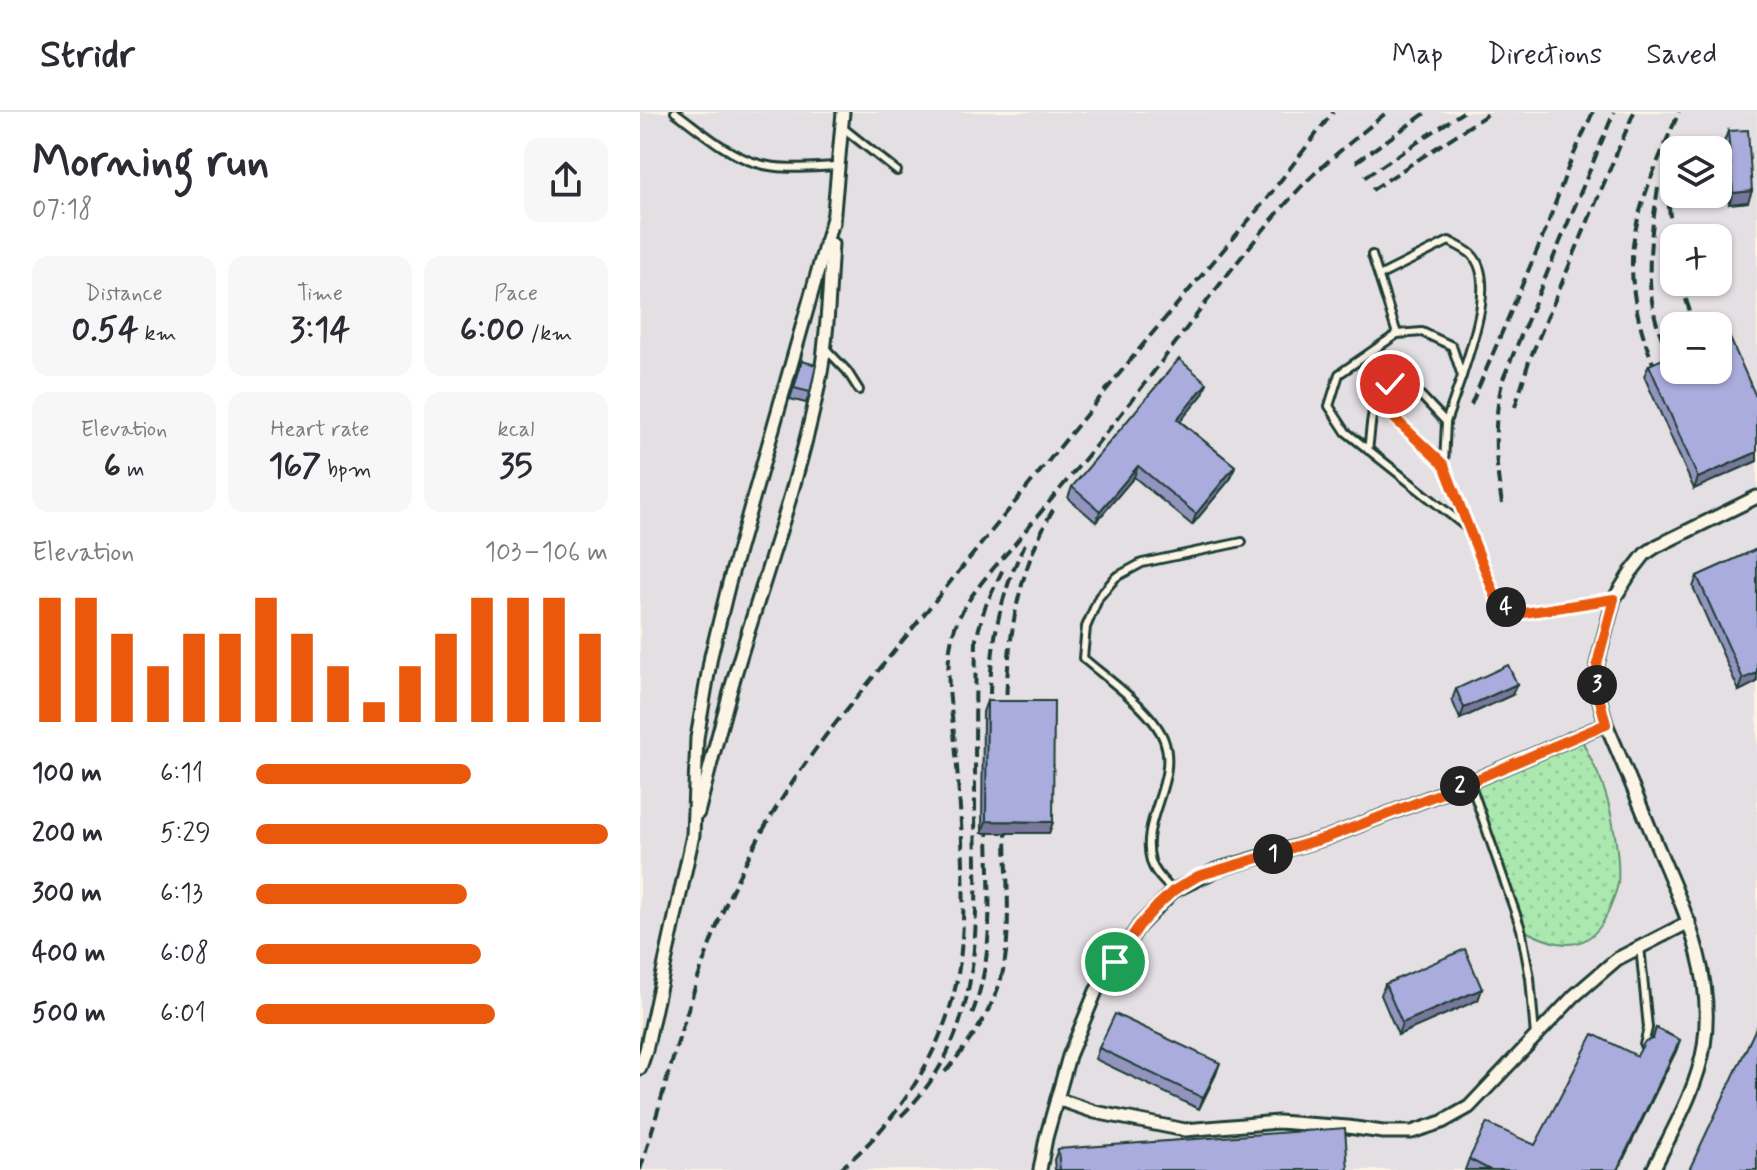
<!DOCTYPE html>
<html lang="en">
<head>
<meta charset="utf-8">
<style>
	body { margin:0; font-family:Mynerve,sans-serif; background:#f7f7f7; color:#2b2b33; height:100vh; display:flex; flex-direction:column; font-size:30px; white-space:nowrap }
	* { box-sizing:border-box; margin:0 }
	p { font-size:26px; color:#7c7c81 }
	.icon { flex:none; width:44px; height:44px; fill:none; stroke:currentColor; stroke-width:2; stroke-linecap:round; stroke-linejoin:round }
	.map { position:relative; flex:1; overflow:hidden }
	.details { display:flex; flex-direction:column; background:#fff; width:640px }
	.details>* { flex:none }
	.controls { position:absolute; left:1020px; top:24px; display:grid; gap:16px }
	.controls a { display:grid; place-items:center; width:72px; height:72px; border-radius:16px; background:#fff; box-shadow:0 2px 6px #0004; font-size:40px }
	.pin { position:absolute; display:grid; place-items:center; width:68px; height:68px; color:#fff; margin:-34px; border:4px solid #fff; border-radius:50%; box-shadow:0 2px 8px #0007 }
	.km { position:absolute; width:40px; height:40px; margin:-20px; border-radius:50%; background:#222; color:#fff; font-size:22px; line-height:40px; text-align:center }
	.round { display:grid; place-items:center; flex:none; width:84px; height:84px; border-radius:16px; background:#f7f7f7 }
	.headline { display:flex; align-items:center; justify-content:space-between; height:136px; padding:0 32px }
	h1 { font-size:44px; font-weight:700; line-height:60px }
	.figures { display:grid; grid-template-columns:repeat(3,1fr); gap:12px; height:136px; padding:8px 32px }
	.figures div { display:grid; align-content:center; border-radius:16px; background:#f7f7f7; text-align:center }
	.figures b { font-size:34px; font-weight:700 }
	.figures small { font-size:22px; font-weight:400 }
	.figures p { font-size:22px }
	.chart { height:224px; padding:16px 32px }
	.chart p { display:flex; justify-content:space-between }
	.chart svg { width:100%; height:144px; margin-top:8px; stroke:#ea580c; stroke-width:6 }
	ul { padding:0 32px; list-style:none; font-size:26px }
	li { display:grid; grid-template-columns:128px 96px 1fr; align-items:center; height:60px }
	li i { height:20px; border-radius:10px; background:#ea580c }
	header { display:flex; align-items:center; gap:48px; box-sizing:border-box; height:112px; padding:0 40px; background:#fff; border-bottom:2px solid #e1e1e2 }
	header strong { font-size:38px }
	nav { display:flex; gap:44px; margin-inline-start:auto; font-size:28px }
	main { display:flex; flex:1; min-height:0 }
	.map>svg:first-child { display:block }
</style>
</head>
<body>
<header>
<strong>Stridr</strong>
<nav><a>Map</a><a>Directions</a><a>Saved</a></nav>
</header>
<main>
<section class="details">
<div class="headline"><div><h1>Morning run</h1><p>07:18</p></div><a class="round"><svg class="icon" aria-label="share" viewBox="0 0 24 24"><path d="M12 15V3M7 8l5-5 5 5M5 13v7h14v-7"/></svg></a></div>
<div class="figures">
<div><p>Distance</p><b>0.54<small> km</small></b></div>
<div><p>Time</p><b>3:14</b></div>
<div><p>Pace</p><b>6:00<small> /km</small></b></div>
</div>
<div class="figures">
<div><p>Elevation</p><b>6<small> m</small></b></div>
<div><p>Heart rate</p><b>167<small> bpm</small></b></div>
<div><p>kcal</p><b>35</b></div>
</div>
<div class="chart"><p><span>Elevation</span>103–106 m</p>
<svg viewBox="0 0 160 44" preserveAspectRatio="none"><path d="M5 44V6M15 44V6M25 44V17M35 44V27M45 44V17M55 44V17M65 44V6M75 44V17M85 44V27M95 44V38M105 44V27M115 44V17M125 44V6M135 44V6M145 44V6M155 44V17"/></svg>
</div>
<ul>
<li><b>100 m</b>6:11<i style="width:61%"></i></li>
<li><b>200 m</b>5:29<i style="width:100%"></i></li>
<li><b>300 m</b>6:13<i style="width:60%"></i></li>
<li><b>400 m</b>6:08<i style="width:64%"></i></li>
<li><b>500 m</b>6:01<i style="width:68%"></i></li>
</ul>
</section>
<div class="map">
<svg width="1117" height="1058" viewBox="0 0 1117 1058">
	<defs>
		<pattern id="green-dots" width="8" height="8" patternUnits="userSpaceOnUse" patternTransform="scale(2)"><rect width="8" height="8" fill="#aae8af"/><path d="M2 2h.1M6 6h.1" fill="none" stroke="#92c897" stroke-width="1.8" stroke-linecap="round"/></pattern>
	</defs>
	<rect width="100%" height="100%" fill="#fcf5e5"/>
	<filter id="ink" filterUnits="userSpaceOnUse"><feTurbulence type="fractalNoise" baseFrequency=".0125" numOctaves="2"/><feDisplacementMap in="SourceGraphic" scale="16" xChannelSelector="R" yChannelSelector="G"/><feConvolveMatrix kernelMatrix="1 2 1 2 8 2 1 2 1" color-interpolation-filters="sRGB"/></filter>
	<g filter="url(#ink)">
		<path fill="#e3dfe3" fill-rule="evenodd" d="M0,0h1117v1058h-1117zM1034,38h44v44h-44zM1034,126h44v44h-44zM1034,214h44v44h-44z"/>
		<path fill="url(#green-dots)" stroke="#649272" stroke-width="2" d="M940,624c8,18 19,37 25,56 8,24 15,66 13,91 -1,8 -5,16 -8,24 -17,47 -50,43 -88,22l-50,-146z"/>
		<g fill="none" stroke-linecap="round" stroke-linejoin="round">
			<g stroke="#1f3d34" stroke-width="12">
				<g id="lane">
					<path d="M35,0c25,18 51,42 81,51 26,8 56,4 82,3"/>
					<polyline points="202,15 257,59"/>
					<polyline points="732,143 757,222"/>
					<path d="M739,164l70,-35c7,4 16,8 22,13 26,25 0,92 -9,122"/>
					<polyline points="186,237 207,259 219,278"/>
					<polyline points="735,288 804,353"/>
					<path d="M728,338c5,-33 0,-62 39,-69l39,41"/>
					<polyline points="826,415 706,320 689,294 699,262 757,222 782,220 812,234 822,264 806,310 804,353 856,486 865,495 884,501 974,487"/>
					<polyline points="830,670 881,817 890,866 895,924"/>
					<path d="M533,779c-8,-9 -19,-18 -22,-30 -12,-40 28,-80 13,-121 -11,-30 -57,-61 -81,-82l3,-31 13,-30 17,-20 26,-14 100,-21"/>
					<polyline points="1000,834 1008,916 1004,933"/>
				</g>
			</g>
			<g stroke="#1f3d34" stroke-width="17">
				<g id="street">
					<polyline points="193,111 203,0"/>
					<path d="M58,701c14,-55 28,-110 45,-165 28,-89 59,-179 77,-270 8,-44 9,-90 12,-134"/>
					<polyline points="0,956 6,938 53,723 57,626 71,544 89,471 193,106"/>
					<polyline points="417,987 455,1000 545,1018 638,1010 708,1015 743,1020 772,1020 802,1010 829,995 934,884 977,847 1049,810"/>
					<polyline points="400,1058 406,1026 429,944 456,879 499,814 533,779 576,758 686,726 830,670 966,612"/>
					<path d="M1013,1058c19,-39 44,-80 51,-124 11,-72 -19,-134 -46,-198 -17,-41 -34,-83 -52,-124l-7,-27 -2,-33 17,-65 17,-27 14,-18 12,-8 100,-49"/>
				</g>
			</g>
			<use href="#lane" stroke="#fcf5e5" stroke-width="6"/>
			<use href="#street" stroke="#fcf5e5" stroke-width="11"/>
			<g stroke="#1f3d34" stroke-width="4" stroke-dasharray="12 6" stroke-linecap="butt">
				<polyline points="716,50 787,0"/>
				<polyline points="725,65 823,0"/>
				<path d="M1018,76c-7,45 -14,92 -1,136 4,13 10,27 15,40"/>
				<polyline points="732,78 851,0"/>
				<polyline points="1034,141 1029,95 1035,27"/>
				<polyline points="1040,170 1055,214"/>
				<path d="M1016,259c-14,-35 -24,-69 -24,-107 -1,-48 28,-108 47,-152"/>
				<polyline points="831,293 906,117 929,53 953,0"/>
				<polyline points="875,295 889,249 994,0"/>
				<path d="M862,392c-7,-43 -10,-82 1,-125l111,-267"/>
				<path d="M350,600c-1,-60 8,-114 35,-168"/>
				<path d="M366,600c1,-71 11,-141 48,-204"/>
				<path d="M332,902c23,-58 17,-120 16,-181"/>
				<path d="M305,960c23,-28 44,-55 55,-90 13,-40 6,-107 6,-149"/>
				<path d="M261,1004c85,-82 76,-191 74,-299 0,-60 0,-119 1,-178l9,-32 18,-38"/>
				<path d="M0,1058c25,-80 45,-161 75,-239 27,-71 66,-136 111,-196l324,-399 115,-135 68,-89"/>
				<path d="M199,1058c59,-47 106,-121 119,-196 11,-68 3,-152 -2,-220 -3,-43 -16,-90 1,-132 12,-28 36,-53 56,-76 29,-36 59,-71 88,-107 68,-83 127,-173 200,-252 26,-27 58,-51 86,-75"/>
			</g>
		</g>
		<g fill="#9294be" stroke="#1f3d34" stroke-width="2">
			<polygon points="1088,19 1108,90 1089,92 1084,30"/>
			<polygon points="162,249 170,280 166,291 150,287"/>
			<polygon points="1009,253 1117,287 1117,349 1054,377 1004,264"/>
			<polygon points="563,282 540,309 595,354 591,366 552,413 494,365 456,410 428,386 432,375"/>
			<polygon points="1117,437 1117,570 1099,579 1053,475 1057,464"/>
			<polygon points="816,577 872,583 820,607 812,588"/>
			<polygon points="347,589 413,710 409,721 342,721 343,600"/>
			<polygon points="745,872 842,877 838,888 758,923 741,883"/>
			<polygon points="1016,916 1040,928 1036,939 978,1058 825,1058 829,1047 895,1033 997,944 1012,928"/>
			<polygon points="459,936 576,962 559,997 455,947"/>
			<polygon points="418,1037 708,1058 415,1058 414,1048"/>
		</g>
		<g fill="#77789b" stroke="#1f3d34" stroke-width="2">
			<polygon points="1112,79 1108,90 1089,92 1093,81"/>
			<polygon points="567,271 563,282 533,318 537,307"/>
			<polygon points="1117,340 1117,349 1054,377 1058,366"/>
			<polygon points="498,354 494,365 456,410 460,399"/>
			<polygon points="595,354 591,366 552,413 556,402"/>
			<polygon points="1117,561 1117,570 1099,579 1103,567"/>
			<polygon points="877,572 872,583 820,607 824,596"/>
			<polygon points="346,709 413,710 409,721 342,721"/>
			<polygon points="842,877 838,888 758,923 762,911"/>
			<polygon points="1040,928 1036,939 978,1058 977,1058"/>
			<polygon points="580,951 576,962 559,997 563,986"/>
		</g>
		<g fill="#aaacdd" stroke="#1f3d34" stroke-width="2">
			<polygon points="1108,18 1112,79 1093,81 1088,19"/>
			<polygon points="1081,206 1117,287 1117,340 1058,366 1009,253 1034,242 1034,258 1078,258 1078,214 1064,214"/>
			<polygon points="539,247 567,271 537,307 595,354 556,402 498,354 460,399 432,375"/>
			<polygon points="162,249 176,253 170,280 154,276"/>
			<polygon points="1117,437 1117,561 1103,567 1057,464"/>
			<polygon points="868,553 877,572 824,596 816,577"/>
			<polygon points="347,589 414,589 413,710 346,709"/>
			<polygon points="825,837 842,877 762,911 745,872"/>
			<polygon points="475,902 580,951 563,986 459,936"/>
			<polygon points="1117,914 1117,1058 1049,1058"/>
			<polygon points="1016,916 1040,928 977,1058 850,1058 829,1047 847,1011 895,1033 953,922 997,944 1005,929 1013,927"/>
			<polygon points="705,1016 708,1058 420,1058 418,1037"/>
		</g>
	</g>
	<g fill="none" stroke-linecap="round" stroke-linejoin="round" filter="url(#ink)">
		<g stroke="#fff" stroke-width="16">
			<polyline id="route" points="475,850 499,814 517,794 533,779 558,764 686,726 830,670 966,612 959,585 957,552 974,487 884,501 865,495 856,486 804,353 735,288 750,272"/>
		</g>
		<use href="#route" stroke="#ea580c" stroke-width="10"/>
	</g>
</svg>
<div class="controls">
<a><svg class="icon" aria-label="layers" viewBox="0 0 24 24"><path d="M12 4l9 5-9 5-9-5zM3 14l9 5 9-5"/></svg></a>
<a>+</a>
<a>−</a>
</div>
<div class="pin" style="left:475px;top:850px;background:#1e9e55"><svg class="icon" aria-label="arrive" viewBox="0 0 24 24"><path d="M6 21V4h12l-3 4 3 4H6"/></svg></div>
<div class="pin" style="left:750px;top:272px;background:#d93025"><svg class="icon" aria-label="check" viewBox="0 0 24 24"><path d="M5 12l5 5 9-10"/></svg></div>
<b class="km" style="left:633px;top:742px">1</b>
<b class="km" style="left:820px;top:674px">2</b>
<b class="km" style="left:957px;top:573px">3</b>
<b class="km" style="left:866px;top:495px">4</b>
</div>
</main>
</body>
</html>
